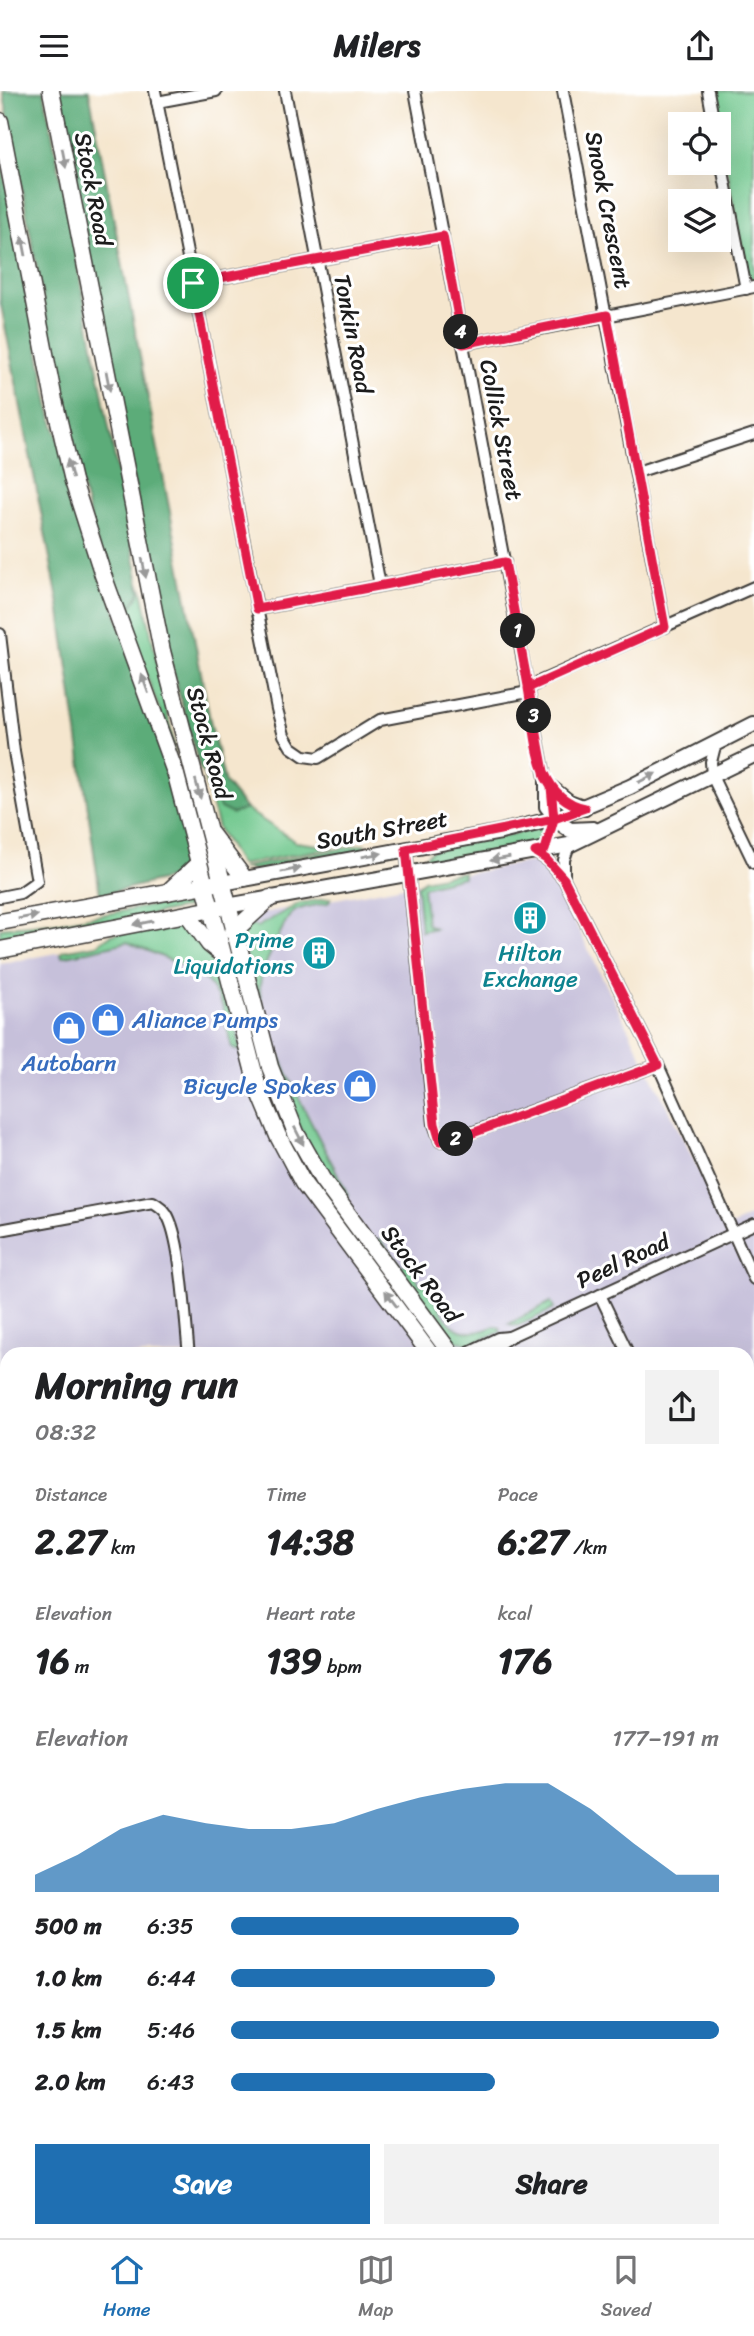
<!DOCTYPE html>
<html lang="en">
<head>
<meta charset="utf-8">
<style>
	body { margin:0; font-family:Sriracha,sans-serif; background:#f2f2f2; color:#202124; height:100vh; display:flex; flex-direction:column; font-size:26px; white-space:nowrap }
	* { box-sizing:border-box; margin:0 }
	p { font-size:23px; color:#757577 }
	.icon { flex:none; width:38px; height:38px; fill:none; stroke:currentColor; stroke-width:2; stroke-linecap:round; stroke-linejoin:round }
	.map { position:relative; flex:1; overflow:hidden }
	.drawer { position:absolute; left:0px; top:1256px; width:754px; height:891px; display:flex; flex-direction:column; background:#fff; border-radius:21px 21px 0 0; box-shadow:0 7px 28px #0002 }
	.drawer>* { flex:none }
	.buttons { position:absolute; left:668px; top:21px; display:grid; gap:14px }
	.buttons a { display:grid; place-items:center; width:63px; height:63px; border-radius:0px; background:#fff; box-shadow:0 7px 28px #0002; font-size:35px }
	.pin { position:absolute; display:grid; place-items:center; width:60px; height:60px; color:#fff; margin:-30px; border:4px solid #fff; border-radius:50%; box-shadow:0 2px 7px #0007 }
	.km { position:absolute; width:35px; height:35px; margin:-18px; border-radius:50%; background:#222; color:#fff; font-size:19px; line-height:35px; text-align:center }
	.round { display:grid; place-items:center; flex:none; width:74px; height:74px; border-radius:0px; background:#f2f2f2 }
	.overview { display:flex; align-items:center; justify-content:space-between; height:119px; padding:0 35px }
	h1 { font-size:38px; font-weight:700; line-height:52px }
	.stats { display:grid; grid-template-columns:repeat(3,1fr); gap:10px; height:119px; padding:7px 35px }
	.stats div { display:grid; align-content:center }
	.stats b { font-size:35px; font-weight:700 }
	.stats small { font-size:19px; font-weight:400 }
	.stats p { font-size:19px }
	.chart { height:196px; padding:14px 35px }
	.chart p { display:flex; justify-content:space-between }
	.chart svg { width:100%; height:126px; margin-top:7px; fill:#1f6fb2; opacity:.7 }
	.cta { display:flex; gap:14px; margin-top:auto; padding:14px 35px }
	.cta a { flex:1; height:80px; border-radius:0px; background:#1f6fb2; color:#fff; font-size:28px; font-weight:700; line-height:80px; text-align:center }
	.cta a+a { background:#f2f2f2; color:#202124 }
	ul { padding:0 35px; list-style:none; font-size:23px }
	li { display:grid; grid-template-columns:112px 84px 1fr; align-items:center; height:52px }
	li i { height:18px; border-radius:9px; background:#1f6fb2 }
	header { display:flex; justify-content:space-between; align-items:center; height:91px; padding:0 35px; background:#fff; font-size:32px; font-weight:700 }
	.menu { display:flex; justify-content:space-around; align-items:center; height:98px; border-top:2px solid #e0e0e0; background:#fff; font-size:19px; color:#757577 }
	.menu a { display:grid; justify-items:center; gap:4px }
	.menu .current { color:#1f6fb2 }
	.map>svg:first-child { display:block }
</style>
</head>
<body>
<header><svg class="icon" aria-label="menu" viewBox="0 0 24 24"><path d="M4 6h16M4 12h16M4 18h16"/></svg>Milers<svg class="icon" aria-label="share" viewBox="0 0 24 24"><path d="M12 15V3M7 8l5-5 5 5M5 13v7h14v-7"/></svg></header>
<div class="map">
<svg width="754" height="2147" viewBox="0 0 754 2147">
	<rect width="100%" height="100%" fill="#fff"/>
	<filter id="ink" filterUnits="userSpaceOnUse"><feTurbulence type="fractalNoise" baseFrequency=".0143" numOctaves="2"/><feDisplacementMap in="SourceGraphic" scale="14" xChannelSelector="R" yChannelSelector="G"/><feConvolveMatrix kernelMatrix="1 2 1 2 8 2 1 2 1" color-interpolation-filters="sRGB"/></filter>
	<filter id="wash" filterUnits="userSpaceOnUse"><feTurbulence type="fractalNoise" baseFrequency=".00686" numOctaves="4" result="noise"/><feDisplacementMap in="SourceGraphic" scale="28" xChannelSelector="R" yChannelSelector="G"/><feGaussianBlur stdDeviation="1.57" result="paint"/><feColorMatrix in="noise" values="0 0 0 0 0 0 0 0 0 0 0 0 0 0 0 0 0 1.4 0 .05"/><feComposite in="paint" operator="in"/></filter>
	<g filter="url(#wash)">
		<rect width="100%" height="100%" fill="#f5e6ce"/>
		<polygon fill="#c6c0da" points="543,768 728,1137 754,1123 754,1858 747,1844 747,1264 7,1264 7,2030 0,2034 0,873"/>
		<g fill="#71c88e" stroke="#467255" stroke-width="2">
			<polygon points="712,0 754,0 754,193 749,194"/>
			<polygon points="105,472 120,503 140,502 139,492 142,499 176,664"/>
			<polygon points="204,687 210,692 220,716 238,721 246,718 296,751 334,756 240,774 218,737"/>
			<polygon points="547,736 543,752 416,774 433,759"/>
			<polygon points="365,753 365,759 255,779 241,777"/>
			<polygon points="463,781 463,786 423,796 427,833 435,837 421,840 417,795 424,789"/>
			<polygon points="196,807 197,812 190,816 0,853 0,837 61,831"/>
			<path d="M331,807l-3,5c-40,7 -36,5 -53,41 -7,15 -15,28 -15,45 0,45 66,160 88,206l-7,2 -37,-61 -22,-52 -41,-148 5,-13 11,4 43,-24z"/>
			<path d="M171,833c7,0 15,1 21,6 18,15 46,97 48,121l-8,-3 -10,-43 -14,-23 -29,-18 -52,-22 -65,15 -1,-3 2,-3 33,-6 15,-10z"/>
			<path d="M380,1148l22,27 8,-3 10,22 8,-1c16,34 26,61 67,42l5,2v4l-30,12 -19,-4 -76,-98z"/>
			<polygon points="551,1211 554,1218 517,1235 509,1233"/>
			<polygon points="24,2140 151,2140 150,2147 28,2147"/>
		</g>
		<g fill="#5cac79" stroke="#3c644a" stroke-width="2">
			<path d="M3,0h41l95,492 1,10 -7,12 -4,1c-31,-32 -43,-106 -53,-149 -28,-122 -49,-244 -73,-366z"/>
			<polygon points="56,0 89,0 211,634 225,692 246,718 232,723 220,717 210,693 200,678 166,555"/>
			<polygon points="0,62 52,328 160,654 187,751 185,772 174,786 100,804 59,514 0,209"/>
		</g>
	</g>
	<g filter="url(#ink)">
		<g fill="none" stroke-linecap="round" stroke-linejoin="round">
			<g stroke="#3d3a37" stroke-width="14">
				<g id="minor">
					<polyline points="155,0 277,618 284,644 291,656 304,665 318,667 380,629 523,602 539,591 754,496"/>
					<polyline points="285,0 380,494"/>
					<polyline points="415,0 545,686 545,716 554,728"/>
					<polyline points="563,0 665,536"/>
					<polyline points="708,0 714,33"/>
					<polyline points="157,11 216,0"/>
					<polyline points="719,60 746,198"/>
					<polyline points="193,192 443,145"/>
					<polyline points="463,253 754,196"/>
					<polyline points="637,381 754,343"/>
					<polyline points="257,518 505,471"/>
					<polyline points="0,543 14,661 37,790 20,802 0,806"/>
					<polyline points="716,651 711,671 712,685 754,772"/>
					<polyline points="406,758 434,1033 440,1050 449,1050 658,974"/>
					<polyline points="535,761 546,768 564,788 658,974 754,1188"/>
					<polyline points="564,788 564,769 569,754"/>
					<path d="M0,1139l153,-28c5,3 10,6 13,11 16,24 19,109 23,142"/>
					<polyline points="600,1204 629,1264"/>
					<polyline points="462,1264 498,1247 509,1246"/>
					<polyline points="482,1264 509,1246 754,1133"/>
					<polyline points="0,1484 7,1481"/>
					<polyline points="747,1604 754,1590"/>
					<polyline points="0,1780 7,1776"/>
					<polyline points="747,2043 754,2040"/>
					<polyline points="0,2048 7,2045"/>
					<polyline points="0,2080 7,2076"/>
					<polyline points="374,2140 393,2147"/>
					<polyline points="168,2147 171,2140"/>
					<polyline points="535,2147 542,2140"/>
				</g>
			</g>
			<g stroke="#3d3a37" stroke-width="18">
				<g id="major">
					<polyline points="551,697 569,711 585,717"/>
					<polyline points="554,728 570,739 593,738"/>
					<polyline points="222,792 501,741 554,728 630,696 754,633"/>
					<polyline points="227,815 569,754 754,664"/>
				</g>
			</g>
			<g stroke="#3d3a37" stroke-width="19">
				<g id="highway">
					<polyline points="51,0 162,560 270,976 296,1042 322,1088 452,1264"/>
					<polyline points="0,30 54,309 73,390 103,484 176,684 258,997 278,1045 303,1092 431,1264"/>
					<polyline points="211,743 244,787"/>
					<polyline points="168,801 199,772"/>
					<polyline points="188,824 209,853 219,861"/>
					<polyline points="0,831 212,793"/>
					<polyline points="233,841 270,807"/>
					<polyline points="0,859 218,817"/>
					<polyline points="747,1855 754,1869"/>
					<polyline points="747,1893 754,1907"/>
				</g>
			</g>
			<use href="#minor" stroke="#fff" stroke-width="10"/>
			<use href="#major" stroke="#fff" stroke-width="14"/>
			<use href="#highway" stroke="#fff" stroke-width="16"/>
		</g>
		<defs><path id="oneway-solid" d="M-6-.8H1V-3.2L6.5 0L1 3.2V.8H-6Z" transform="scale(1.75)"/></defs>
		<g fill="#999">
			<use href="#oneway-solid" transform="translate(64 67) rotate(79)"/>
			<use href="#oneway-solid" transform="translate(24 155) rotate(-101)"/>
			<use href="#oneway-solid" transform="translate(108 290) rotate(79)"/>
			<use href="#oneway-solid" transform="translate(70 378) rotate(-105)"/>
			<use href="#oneway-solid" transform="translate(144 477) rotate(79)"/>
			<use href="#oneway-solid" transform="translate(145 593) rotate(-110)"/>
			<use href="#oneway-solid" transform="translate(647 687) rotate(-27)"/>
			<use href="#oneway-solid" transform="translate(198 698) rotate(75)"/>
			<use href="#oneway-solid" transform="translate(372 764) rotate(-10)"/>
			<use href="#oneway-solid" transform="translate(500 768) rotate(170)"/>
			<use href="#oneway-solid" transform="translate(291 779) rotate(-11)"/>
			<use href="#oneway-solid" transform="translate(28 826) rotate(-10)"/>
			<use href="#oneway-solid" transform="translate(143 832) rotate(169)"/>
			<use href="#oneway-solid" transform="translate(299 1045) rotate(63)"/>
			<use href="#oneway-solid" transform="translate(391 1208) rotate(-127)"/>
		</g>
	</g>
	<g fill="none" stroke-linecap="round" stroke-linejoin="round" filter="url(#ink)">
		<g stroke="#fff" stroke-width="14">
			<path id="route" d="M193,192l64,326 248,-47 40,215 6,10 3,32 -148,30 29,275 5,17 19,-3 199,-73 -94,-186 -18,-20 -11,-7 10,-2 9,-31 31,-11c-52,-11 -49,-78 -57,-120l137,-61 -58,-312 -144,29 -20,-108 -250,47"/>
		</g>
		<use href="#route" stroke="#e11d48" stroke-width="9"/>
	</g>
	<defs>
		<g id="building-disc" transform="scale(1.75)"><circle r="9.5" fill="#0f9aa8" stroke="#fff"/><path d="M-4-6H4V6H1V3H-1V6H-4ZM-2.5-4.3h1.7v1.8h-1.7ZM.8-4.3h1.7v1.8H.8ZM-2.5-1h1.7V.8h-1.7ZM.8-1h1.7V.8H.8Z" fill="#fff"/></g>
		<g id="shop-disc" transform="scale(1.75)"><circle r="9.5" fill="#3f7fe0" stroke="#fff"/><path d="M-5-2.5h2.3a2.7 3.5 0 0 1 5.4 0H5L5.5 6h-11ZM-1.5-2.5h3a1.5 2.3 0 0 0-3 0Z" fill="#fff"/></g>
	</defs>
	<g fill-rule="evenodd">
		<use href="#building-disc" x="530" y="827"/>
		<use href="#building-disc" x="319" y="862"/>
		<use href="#shop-disc" x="108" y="929"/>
		<use href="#shop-disc" x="69" y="937"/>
		<use href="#shop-disc" x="360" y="995"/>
	</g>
	<g text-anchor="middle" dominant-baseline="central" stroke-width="6" stroke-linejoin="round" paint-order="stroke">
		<g font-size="23" fill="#1c1c1c" stroke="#fff">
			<text transform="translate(93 98) rotate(79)">Stock Road</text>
			<text transform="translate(608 119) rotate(79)">Snook Crescent</text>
			<text transform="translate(353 243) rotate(79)">Tonkin Road</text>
			<text transform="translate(501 339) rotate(79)">Collick Street</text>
			<text transform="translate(209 652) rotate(75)">Stock Road</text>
			<text transform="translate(382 739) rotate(-10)">South Street</text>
			<text transform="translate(623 1170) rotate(-25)">Peel Road</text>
			<text transform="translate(421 1183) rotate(53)">Stock Road</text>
		</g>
		<g font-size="23" fill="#0d838f" stroke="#fff" text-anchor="end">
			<text x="294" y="849">Prime<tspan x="294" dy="26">Liquidations</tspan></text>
			<text x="530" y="862" text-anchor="middle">Hilton<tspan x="530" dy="26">Exchange</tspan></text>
		</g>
		<g font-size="23" fill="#366cbe" stroke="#fff" text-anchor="start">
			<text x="132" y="929">Aliance Pumps</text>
			<text x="69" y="972" text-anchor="middle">Autobarn</text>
			<text x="336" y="995" text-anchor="end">Bicycle Spokes</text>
		</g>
	</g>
</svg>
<div class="buttons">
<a><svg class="icon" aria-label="locate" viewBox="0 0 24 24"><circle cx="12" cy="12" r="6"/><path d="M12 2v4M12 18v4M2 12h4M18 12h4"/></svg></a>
<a><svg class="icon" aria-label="layers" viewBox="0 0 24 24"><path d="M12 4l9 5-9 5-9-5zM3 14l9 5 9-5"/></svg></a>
</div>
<div class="pin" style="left:193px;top:192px;background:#1e9e55"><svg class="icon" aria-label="arrive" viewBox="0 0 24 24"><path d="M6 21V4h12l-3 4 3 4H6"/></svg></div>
<b class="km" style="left:518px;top:540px">1</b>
<b class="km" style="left:456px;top:1048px">2</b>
<b class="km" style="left:534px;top:625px">3</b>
<b class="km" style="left:461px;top:241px">4</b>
<section class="drawer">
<div class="overview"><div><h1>Morning run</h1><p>08:32</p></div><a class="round"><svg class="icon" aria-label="share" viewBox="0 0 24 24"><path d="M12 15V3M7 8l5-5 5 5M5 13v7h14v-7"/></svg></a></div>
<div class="stats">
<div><p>Distance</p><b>2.27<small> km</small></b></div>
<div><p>Time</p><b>14:38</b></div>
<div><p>Pace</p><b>6:27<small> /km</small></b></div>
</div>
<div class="stats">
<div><p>Elevation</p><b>16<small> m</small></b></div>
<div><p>Heart rate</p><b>139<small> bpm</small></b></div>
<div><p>kcal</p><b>176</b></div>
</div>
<div class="chart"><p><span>Elevation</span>177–191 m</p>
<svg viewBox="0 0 160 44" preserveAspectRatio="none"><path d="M0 44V38L10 31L20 22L30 17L40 20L50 22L60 22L70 20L80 15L90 11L100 8L110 6L120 6L130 15L140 27L150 38L160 38V44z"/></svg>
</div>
<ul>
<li><b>500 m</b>6:35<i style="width:59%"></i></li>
<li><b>1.0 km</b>6:44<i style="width:54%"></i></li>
<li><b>1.5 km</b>5:46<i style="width:100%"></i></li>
<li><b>2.0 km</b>6:43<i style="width:54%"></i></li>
</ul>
<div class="cta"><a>Save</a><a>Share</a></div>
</section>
</div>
<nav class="menu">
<a class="current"><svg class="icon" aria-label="home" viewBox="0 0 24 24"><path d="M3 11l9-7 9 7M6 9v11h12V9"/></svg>Home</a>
<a><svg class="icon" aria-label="map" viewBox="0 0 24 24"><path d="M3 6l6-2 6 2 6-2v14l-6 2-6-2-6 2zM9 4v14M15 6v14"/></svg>Map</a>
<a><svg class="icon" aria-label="saved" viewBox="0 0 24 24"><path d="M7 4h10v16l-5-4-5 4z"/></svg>Saved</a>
</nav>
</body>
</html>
